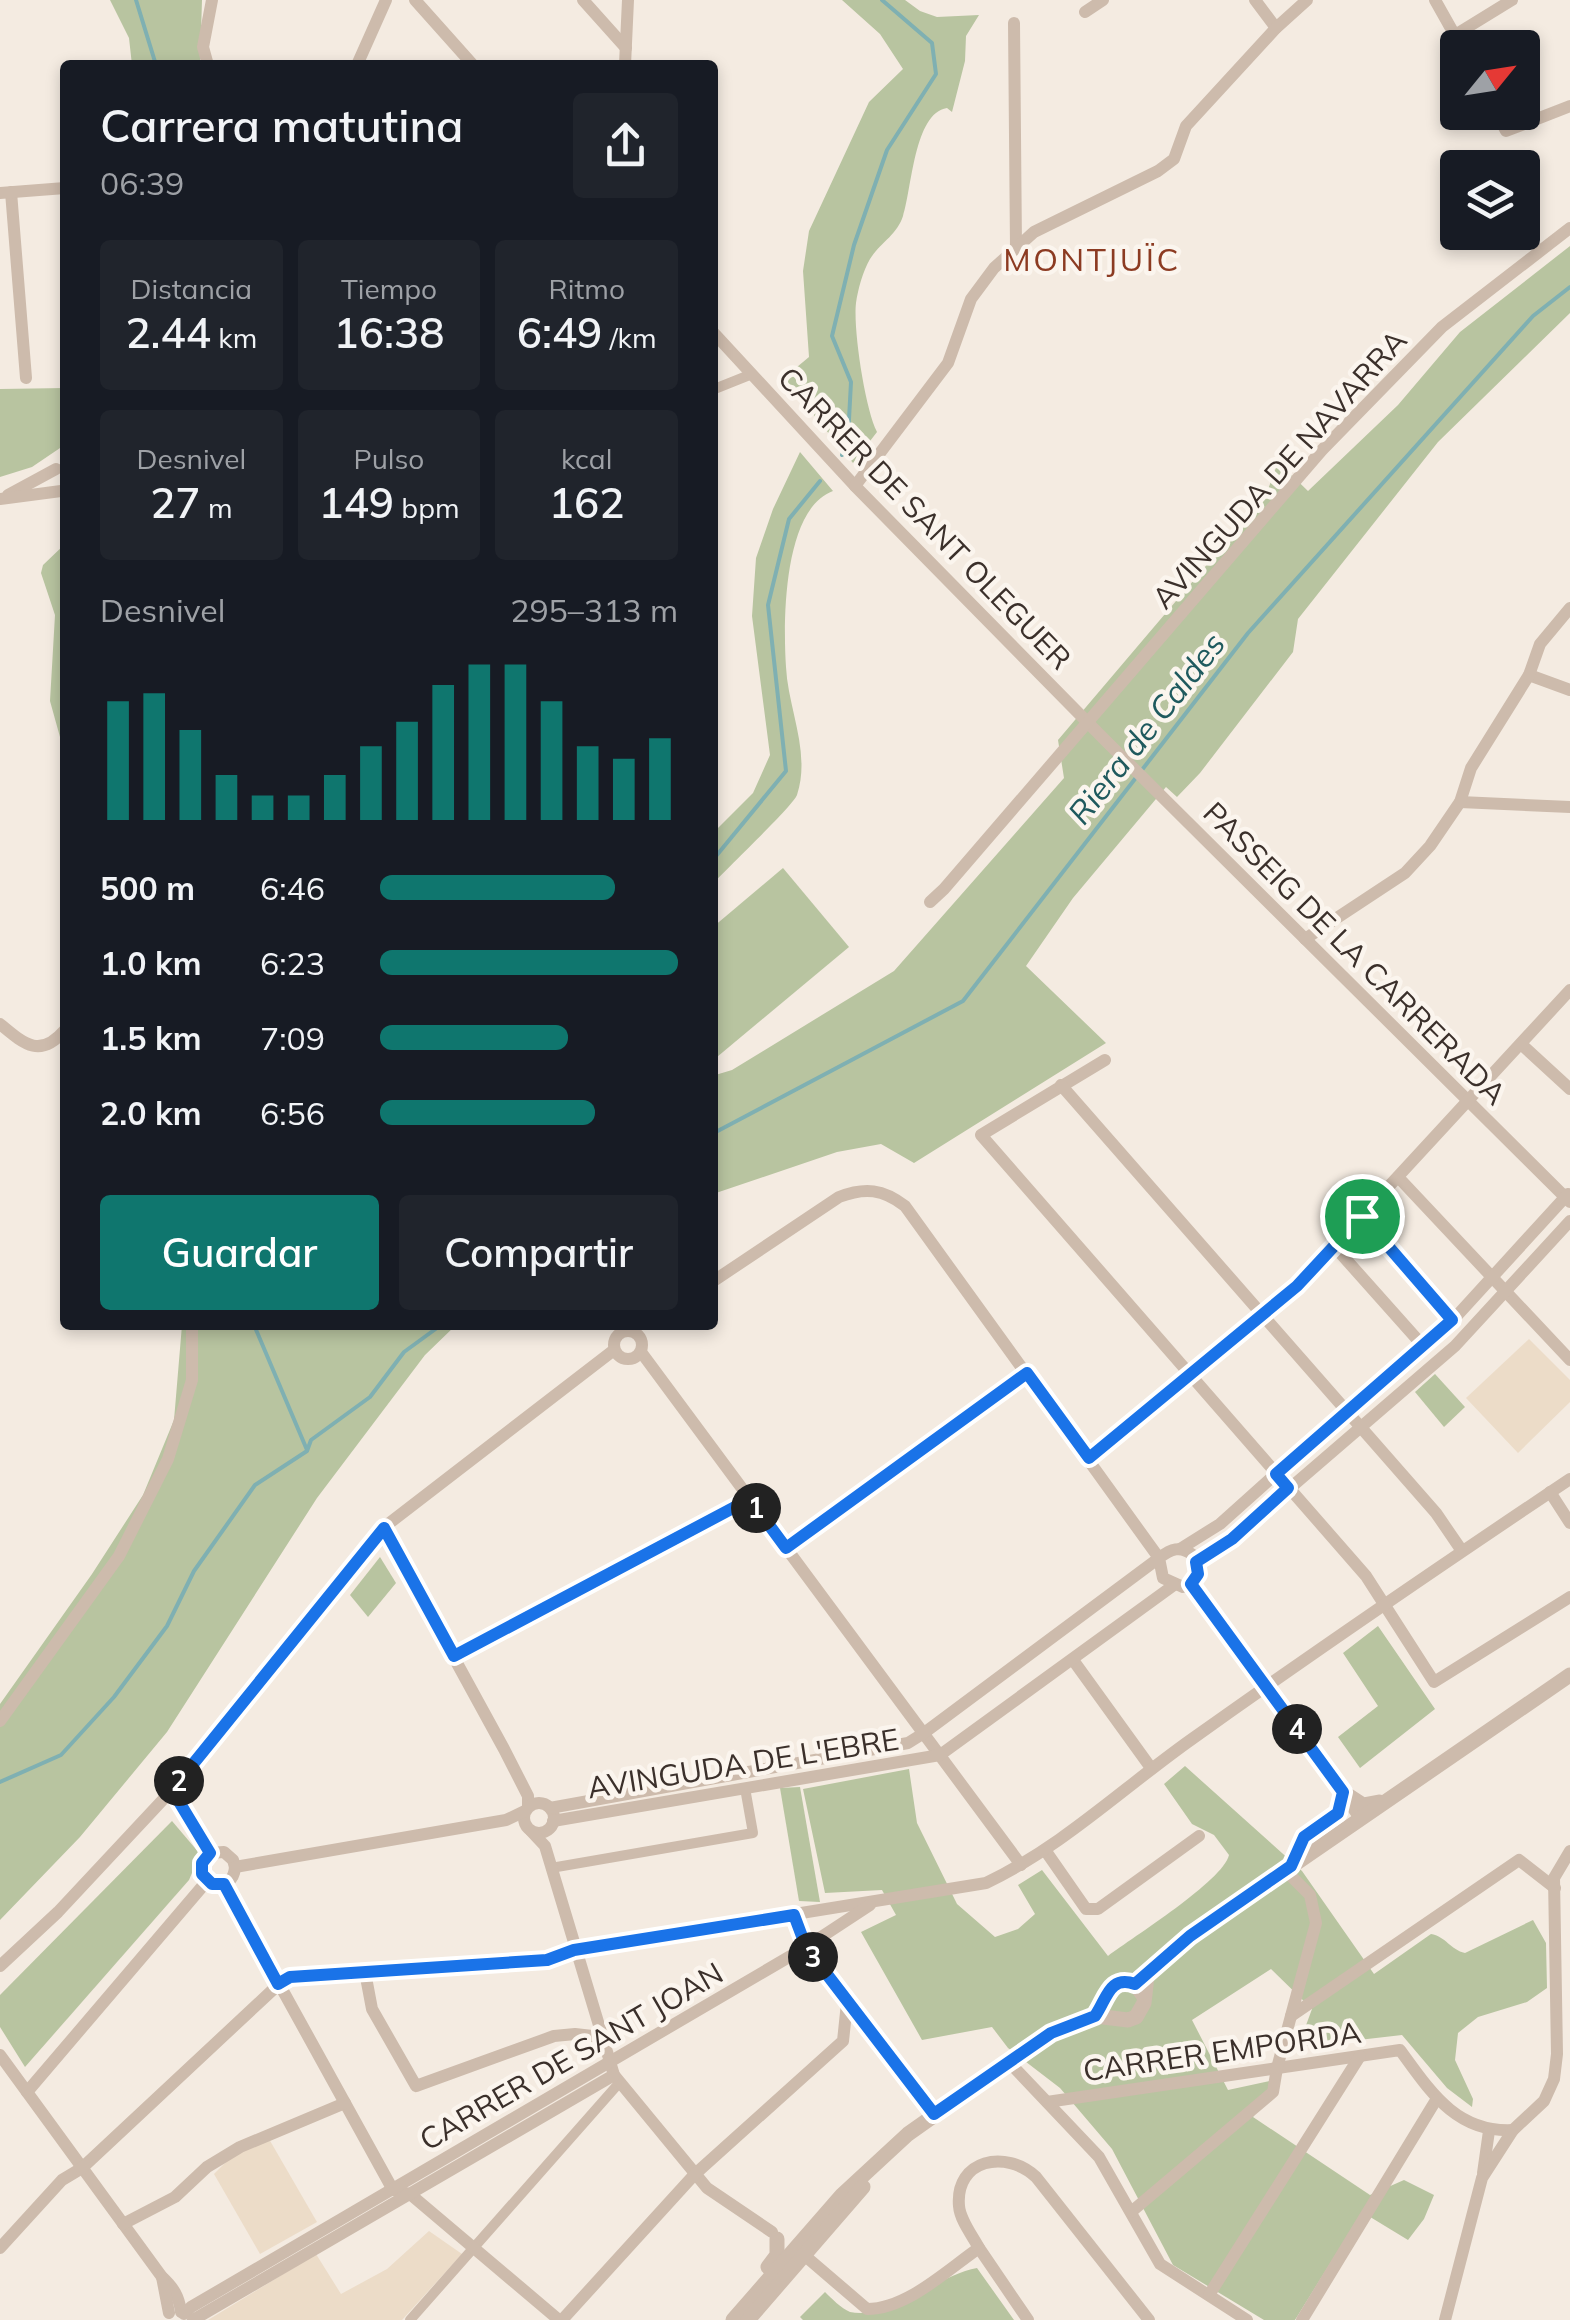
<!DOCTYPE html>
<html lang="es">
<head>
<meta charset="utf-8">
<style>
	body { margin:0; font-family:Mulish,sans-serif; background:#20242c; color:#f1f3f6; height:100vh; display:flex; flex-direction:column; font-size:38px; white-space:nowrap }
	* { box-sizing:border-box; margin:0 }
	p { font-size:32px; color:#9ea1a6 }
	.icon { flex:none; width:55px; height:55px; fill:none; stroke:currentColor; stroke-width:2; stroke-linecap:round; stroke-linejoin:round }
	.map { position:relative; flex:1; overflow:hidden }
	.panel { position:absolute; left:60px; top:60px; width:658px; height:1270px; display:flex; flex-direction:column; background:#171b24; border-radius:10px; box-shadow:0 5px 15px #0003 }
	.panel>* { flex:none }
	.needle { width:65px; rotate:60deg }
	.tools { position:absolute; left:1440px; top:30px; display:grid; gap:20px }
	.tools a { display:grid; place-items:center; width:100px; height:100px; border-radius:10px; background:#171b24; box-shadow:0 5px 15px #0003; font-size:50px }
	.pin { position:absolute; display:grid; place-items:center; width:85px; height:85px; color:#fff; margin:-42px; border:5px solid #fff; border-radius:50%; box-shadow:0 2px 10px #0007 }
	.km { position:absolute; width:50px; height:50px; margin:-25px; border-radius:50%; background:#222; color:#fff; font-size:28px; line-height:50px; text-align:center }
	.round { display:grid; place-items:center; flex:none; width:105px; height:105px; border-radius:10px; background:#20242c }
	.overview { display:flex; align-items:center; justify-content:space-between; height:170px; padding:0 40px }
	h1 { font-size:45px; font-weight:600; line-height:75px }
	.stats { display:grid; grid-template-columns:repeat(3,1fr); gap:15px; height:170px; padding:10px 40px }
	.stats div { display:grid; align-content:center; border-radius:10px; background:#20242c; text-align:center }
	.stats b { font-size:42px; font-weight:600 }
	.stats small { font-size:28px; font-weight:400 }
	.stats p { font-size:28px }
	.chart { height:280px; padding:20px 40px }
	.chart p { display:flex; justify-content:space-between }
	.chart svg { width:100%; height:180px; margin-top:10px; stroke:#0f766e; stroke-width:6 }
	.button { display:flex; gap:20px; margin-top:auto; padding:20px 40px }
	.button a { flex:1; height:115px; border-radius:10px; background:#0f766e; color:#fff; font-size:40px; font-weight:600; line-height:115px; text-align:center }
	.button a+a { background:#20242c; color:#f1f3f6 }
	ul { padding:0 40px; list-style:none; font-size:32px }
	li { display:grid; grid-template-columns:160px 120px 1fr; align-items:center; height:75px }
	li i { height:25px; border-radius:12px; background:#0f766e }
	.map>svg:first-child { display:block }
</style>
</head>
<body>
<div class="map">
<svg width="1570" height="2320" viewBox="0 0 1570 2320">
	<rect width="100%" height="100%" fill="#f4ebe1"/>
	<g fill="#b8c4a0">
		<polygon points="110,0 202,0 200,65 132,65 129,38"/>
		<path d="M842,0h63l15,11 17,6 42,-2 -13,21 -1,25 -13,51 -5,-4c-33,5 -35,81 -44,108 -6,19 -23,27 -33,43 -7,12 -12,30 -14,44 -3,26 9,105 21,129l-24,31 -73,-89 17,-7 12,-10 -6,-86 6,-40 60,-129 34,-33 -23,-35z"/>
		<polygon points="1570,246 1570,313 1438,442 1298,619 1293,652 1200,773 1177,797 1166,787 1073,898 1026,966 1106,1043 914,1163 881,1144 837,1152 713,1194 712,1076 732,1070 894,971 1064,778 1058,740 1266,495 1278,462 1308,491 1398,405 1460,332"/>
		<polygon points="65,388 63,446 32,467 0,477 0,389"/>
		<path d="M800,452l33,39c-50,18 -50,131 -47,176 2,42 25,85 11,128 -4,11 -71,74 -84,89v-51l40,-40 17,-38 -18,-139 4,-58 17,-49z"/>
		<polygon points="65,544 65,755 50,701 55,615 41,573 43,565"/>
		<polygon points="783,868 849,947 717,1057 712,1051 713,927"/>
		<polygon points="182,1325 456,1325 425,1355 317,1498 167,1732 80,1837 0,1920 0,1704 92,1574 143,1495 174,1420"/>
		<polygon points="1435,1374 1465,1407 1444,1427 1415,1392"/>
		<polygon points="380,1557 396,1583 368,1617 350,1595"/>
		<polygon points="1378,1626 1435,1709 1360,1768 1338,1737 1378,1706 1343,1653"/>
		<path d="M1185,1766l117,105 72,103 57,-40c14,2 20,16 34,19l68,-33 13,23 1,45 -20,14 -49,15 -20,16 -3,27 18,39 -1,8 -25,-19 -45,-53 -104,12 14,-38 -41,-40 -79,51 36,70 51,-11 -26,38 117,78 34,-15 30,15 -10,24 -16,21 -46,-28 -67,108h-31l-91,-55 -61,-116 -52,-61 -52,-40 -16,-21 -70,13 -61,-108 35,-17 -14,-25 -57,3 -22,-104 106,-20 8,54 40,81 38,33 23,-8 17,-15 -17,-29 24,-15 66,86c25,-19 115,-75 121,-101l-15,-20 -22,-11 -28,-40z"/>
		<polygon points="800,1787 820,1902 799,1901 780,1788"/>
		<polygon points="172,1821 200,1854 189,1880 25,2067 0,2027 0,1995"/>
		<path d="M977,2268l37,52h-211l-3,-3 25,-25c7,7 16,16 25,20 41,8 87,-37 127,-44z"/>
	</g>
	<g fill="#ecdcc8">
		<polygon points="1529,1339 1570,1380 1570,1402 1518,1453 1466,1398"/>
		<polygon points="269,2139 317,2222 260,2254 214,2174 231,2157"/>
		<polygon points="429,2231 462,2254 402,2320 208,2320 316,2254 341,2294 387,2269"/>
	</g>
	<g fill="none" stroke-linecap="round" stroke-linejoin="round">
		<g stroke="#7fb0b2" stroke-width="4">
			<polyline points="136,0 156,65"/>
			<polyline points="842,455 848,438 851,382 832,336 854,245 887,150 936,74 932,43 882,0"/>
			<polyline points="712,861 786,771 768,605 789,519 820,481"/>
			<polyline points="712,1134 963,1001 1248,633 1533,316 1570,287"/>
			<polyline points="254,1325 307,1450"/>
			<polyline points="0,1782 61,1755 114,1697 167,1626 194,1571 255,1485 307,1451 311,1440 370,1397 404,1352 441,1325"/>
		</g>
		<g stroke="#cdbbac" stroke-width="10">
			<polyline points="712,390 752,374"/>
			<polyline points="1362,1216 1453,1320"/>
			<polyline points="551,1868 753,1833 745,1788"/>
			<polyline points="410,2320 620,2082"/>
		</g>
		<g stroke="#cdbbac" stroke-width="12">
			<polyline points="415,0 473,65"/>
			<polyline points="583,0 626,48"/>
			<polyline points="1255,0 1276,28"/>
			<polyline points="1435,0 1462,48"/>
			<polyline points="1085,12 1103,0"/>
			<polyline points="1014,23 1016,248"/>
			<polyline points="1455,35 1512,0"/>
			<polyline points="208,65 203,47 212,0"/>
			<polyline points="357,65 386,0"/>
			<polyline points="625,65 628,0"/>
			<polyline points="1496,112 1506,131 1570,106"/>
			<polyline points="11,192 26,378"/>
			<polyline points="0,193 65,188"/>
			<polyline points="712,331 855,486 1104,739 1570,1202"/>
			<polyline points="855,486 948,363 971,299 994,268 1034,232 1158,171 1174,159 1186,126 1276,28 1307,0"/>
			<polyline points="8,495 56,469"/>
			<polyline points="0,499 61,491"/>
			<polyline points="1529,675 1570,690"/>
			<polyline points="1460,802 1570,807"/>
			<polyline points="930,902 944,889 1322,450 1442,327 1570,228"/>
			<polyline points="1305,939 1405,873 1430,846 1460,802 1471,768 1529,675 1540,644 1570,608"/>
			<path d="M0,1024c24,20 40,35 65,6"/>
			<polyline points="1521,1044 1570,1089"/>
			<polyline points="1105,1060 981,1135 1366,1576 1434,1682 1570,1597"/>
			<polyline points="1061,1085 1436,1513 1462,1551"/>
			<polyline points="1398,1177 1570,1360"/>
			<polyline points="1334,1246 1424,1347"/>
			<circle cx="628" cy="1345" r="14"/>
			<polyline points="641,1352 1021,1865"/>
			<polyline points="1089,1458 1297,1286 1570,990"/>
			<polyline points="1550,1492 1570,1523"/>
			<polyline points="383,1528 504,1749 528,1796 528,1807"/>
			<polyline points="786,1548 1027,1373"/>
			<polyline points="1180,1549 1220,1524 1345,1412 1442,1332 1568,1194"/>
			<polyline points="1196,1562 1231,1539 1455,1346 1570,1221"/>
			<polyline points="1191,1583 1360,1818"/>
			<polyline points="454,1657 750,1499"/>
			<polyline points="1073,1660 1151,1768"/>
			<polyline points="0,1721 119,1556 168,1459 192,1380 192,1325"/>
			<polyline points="172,1790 210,1853"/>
			<circle cx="539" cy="1818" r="15"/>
			<path d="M550,1808l358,-65 16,-10 235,-175c12,-9 21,-13 34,-3l5,20 -7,8 -8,4 -20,-9 -4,-20 -254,-352c-22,-17 -40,-19 -66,-9l-127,85"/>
			<polyline points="553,1821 940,1755 1174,1585"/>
			<polyline points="531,1831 545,1846 614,2075 707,2188 772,2232"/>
			<polyline points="1045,1850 1086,1909 1098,1909 1199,1836"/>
			<path d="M210,1853l-9,15 10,16c14,3 23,-3 24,-17"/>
			<polyline points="210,1853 224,1852 233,1860 235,1867"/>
			<polyline points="235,1867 506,1820 525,1811"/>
			<polyline points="224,1884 393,2190 410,2194 559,2320"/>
			<polyline points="794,1915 806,1947 934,2114"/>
			<polyline points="0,1966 58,1912 172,1790 383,1528 614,1350"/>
			<polyline points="365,1972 372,2009 416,2086 554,2036 575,2034 601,2037"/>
			<polyline points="1291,2016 1519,1860 1555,1888"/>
			<path d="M0,2055l162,222c11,10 17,19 19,35"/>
			<polyline points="1008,2061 1099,2157 1160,2264 1247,2320"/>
			<polyline points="27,2092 207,1881"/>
			<path d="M1047,2102l353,-52c30,41 56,83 113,80"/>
			<polyline points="1483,2173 1489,2131"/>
			<polyline points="1131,2212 1273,2092 1277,2068 1316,1923 1310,1895 1285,1870"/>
			<polyline points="123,2224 175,2197 207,2167 240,2147 345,2103"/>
			<path d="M0,2248l62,-68 20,-12 197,-184 11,-7 257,-16 27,-11 412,-67c76,-36 138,-96 206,-144 125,-89 251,-175 378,-260"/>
			<path d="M979,2248c-7,-13 -19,-28 -20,-42 -4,-47 47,-57 77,-29l113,143"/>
			<path d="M804,2255l63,54c40,0 80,-39 112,-61l49,72"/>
			<polyline points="162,2277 169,2313"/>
			<polyline points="1209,2295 1360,2056"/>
			<polyline points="184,2314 191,2307 806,1947 870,1905"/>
			<polyline points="193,2320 614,2075"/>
			<polyline points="562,2320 694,2175 843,2041 847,2003"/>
			<polyline points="1302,2320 1436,2100"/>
			<polyline points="1445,2320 1482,2178 1513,2130 1544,2101 1554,2079 1557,2054 1554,1878 1570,1851"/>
		</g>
		<g stroke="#cdbbac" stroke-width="15">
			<polyline points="1293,1862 1304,1837 1339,1813 1343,1792 1363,1805 1379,1802"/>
			<polyline points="1142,1980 1190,1936 1570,1675"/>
			<path d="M1095,2016c12,-17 14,-41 40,-32l8,11"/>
			<polyline points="768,2267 777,2255 777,2239"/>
			<polyline points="733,2320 842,2195 908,2134 1051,2033 1095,2016 1128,2020 1136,2017 1144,2003 1147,1976"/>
			<polyline points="748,2320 863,2187"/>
		</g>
	</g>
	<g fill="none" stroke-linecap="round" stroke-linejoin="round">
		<g stroke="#fff" stroke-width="20">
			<path id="route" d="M1362,1216l90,104 -176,154 12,14 -56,51 -36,23 2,12 -7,10 152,208 -5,21 -34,24 -13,29 -101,70 -55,48c-26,-9 -28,15 -40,32l-44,17 -117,81 -128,-167 -12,-32 -220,35 -27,10 -257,17 -12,7 -54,-100h-12l-10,-10v-11l8,-10 -38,-63 212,-262 70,128 296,-157 36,49 241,-175 62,85 208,-172z"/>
		</g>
		<use href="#route" stroke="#1a73e8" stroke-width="12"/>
	</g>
	<g text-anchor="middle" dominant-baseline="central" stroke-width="9" stroke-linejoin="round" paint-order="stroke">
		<g font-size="30" fill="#3b302b" stroke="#fbf5ee">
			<text transform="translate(1279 469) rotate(-48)">AVINGUDA DE NAVARRA</text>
			<text transform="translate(925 518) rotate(46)">CARRER DE SANT OLEGUER</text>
			<text transform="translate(1355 953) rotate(45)">PASSEIG DE LA CARRERADA</text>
			<text transform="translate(743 1763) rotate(-9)">AVINGUDA DE L'EBRE</text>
			<text transform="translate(1222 2051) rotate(-8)">CARRER EMPORDA</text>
			<text transform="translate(571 2056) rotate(-30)">CARRER DE SANT JOAN</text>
		</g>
		<g font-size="32" letter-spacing="2.5" fill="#8c3b22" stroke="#fbf5ee">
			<text x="1092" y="259">MONTJUÏC</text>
		</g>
		<g font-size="32" font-style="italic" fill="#1f5a5e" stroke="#fbf5ee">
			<text transform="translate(1146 728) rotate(-52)">Riera de Caldes</text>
		</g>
	</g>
</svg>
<div class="tools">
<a><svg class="needle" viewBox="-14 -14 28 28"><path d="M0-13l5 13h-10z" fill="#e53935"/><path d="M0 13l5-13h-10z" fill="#9ea1a6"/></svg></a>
<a><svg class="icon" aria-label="layers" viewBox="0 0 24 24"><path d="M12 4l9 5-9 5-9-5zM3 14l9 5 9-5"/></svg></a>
</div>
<div class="pin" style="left:1362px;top:1216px;background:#1e9e55"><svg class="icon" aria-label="arrive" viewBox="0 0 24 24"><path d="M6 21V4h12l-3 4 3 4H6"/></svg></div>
<b class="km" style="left:756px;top:1508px">1</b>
<b class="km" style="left:179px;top:1781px">2</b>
<b class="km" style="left:813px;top:1957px">3</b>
<b class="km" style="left:1297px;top:1729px">4</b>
<section class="panel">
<div class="overview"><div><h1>Carrera matutina</h1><p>06:39</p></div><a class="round"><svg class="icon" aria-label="share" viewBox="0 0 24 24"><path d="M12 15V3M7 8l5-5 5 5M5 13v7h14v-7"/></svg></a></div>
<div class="stats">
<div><p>Distancia</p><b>2.44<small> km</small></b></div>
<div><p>Tiempo</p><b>16:38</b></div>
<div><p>Ritmo</p><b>6:49<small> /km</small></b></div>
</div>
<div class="stats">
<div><p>Desnivel</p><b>27<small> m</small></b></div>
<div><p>Pulso</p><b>149<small> bpm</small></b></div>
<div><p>kcal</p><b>162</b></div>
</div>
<div class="chart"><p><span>Desnivel</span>295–313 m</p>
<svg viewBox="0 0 160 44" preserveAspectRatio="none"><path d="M5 44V15M15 44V13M25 44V22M35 44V33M45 44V38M55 44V38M65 44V33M75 44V26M85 44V20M95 44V11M105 44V6M115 44V6M125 44V15M135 44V26M145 44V29M155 44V24"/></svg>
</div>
<ul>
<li><b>500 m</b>6:46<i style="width:79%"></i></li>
<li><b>1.0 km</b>6:23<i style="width:100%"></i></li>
<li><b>1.5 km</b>7:09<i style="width:63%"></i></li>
<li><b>2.0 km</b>6:56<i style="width:72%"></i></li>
</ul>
<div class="button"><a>Guardar</a><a>Compartir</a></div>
</section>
</div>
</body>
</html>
